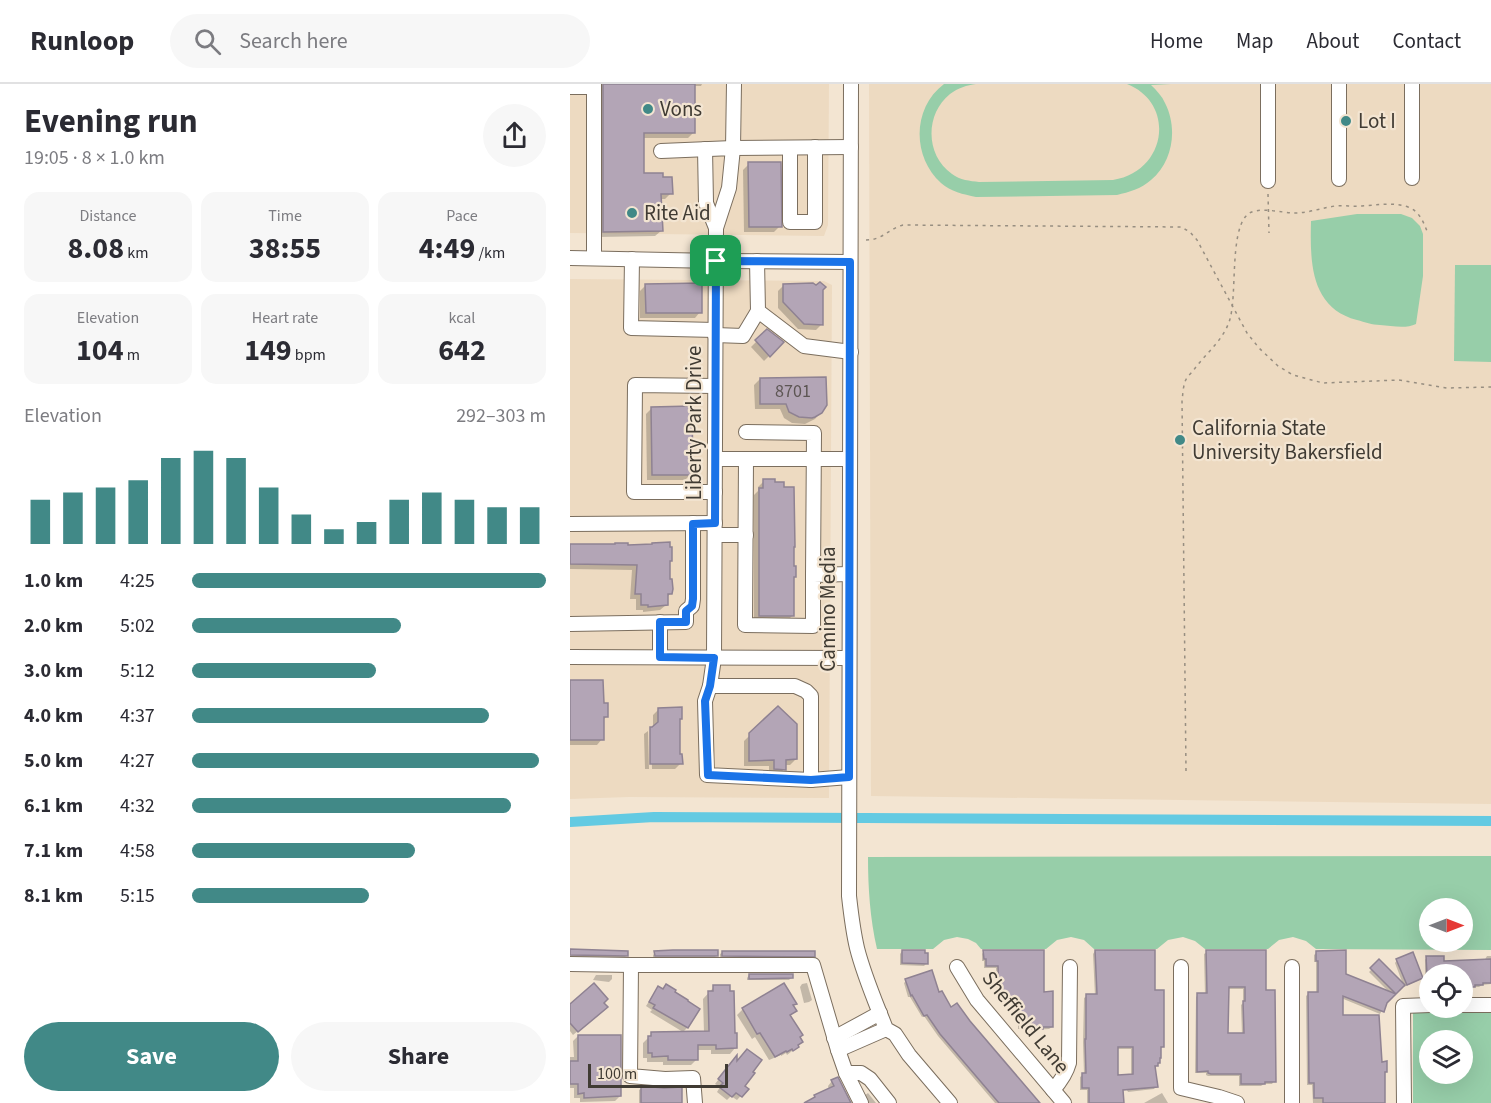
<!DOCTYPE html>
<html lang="en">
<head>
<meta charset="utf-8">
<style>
	body { margin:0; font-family:"Source Sans 3",sans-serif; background:#f7f7f7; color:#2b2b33; height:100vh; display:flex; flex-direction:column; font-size:22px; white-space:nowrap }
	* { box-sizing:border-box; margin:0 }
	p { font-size:20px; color:#7c7c81 }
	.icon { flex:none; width:33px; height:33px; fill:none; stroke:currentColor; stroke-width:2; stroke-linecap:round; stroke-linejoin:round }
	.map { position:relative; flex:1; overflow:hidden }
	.details { display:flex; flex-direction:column; background:#fff; width:570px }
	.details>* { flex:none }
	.needle { width:39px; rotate:90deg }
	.buttons { position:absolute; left:849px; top:814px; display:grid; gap:12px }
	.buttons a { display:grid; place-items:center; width:54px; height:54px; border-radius:50%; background:#fff; box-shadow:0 6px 24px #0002; font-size:30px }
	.scale { position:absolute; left:18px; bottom:15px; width:140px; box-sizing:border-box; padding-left:6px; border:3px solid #403b33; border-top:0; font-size:16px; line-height:21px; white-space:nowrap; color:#403b33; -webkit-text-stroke:4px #f3e5d2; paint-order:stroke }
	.pin { position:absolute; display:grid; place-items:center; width:51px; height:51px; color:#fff; margin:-26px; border-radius:12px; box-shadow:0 3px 9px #0006 }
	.round { display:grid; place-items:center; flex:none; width:63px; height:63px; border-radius:32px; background:#f7f7f7 }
	.summary { display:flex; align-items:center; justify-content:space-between; height:102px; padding:0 24px }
	h1 { font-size:33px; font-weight:700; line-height:45px }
	.stats { display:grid; grid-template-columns:repeat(3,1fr); gap:9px; height:102px; padding:6px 24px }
	.stats div { display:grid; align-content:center; border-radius:15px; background:#f7f7f7; text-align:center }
	.stats b { font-size:30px; font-weight:700 }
	.stats small { font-size:16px; font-weight:400 }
	.stats p { font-size:16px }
	.chart { height:168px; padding:12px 24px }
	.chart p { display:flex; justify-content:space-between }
	.chart svg { width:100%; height:108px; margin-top:6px; stroke:#418987; stroke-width:6 }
	.cta { display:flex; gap:12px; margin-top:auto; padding:12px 24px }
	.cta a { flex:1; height:69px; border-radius:36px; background:#418987; color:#fff; font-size:24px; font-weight:700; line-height:69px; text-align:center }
	.cta a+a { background:#f7f7f7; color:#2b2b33 }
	ul { padding:0 24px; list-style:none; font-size:20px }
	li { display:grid; grid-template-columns:96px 72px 1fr; align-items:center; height:45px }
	li i { height:15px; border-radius:8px; background:#418987 }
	header { display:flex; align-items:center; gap:36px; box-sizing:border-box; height:84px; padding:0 30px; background:#fff; border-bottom:2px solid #e1e1e2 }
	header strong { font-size:28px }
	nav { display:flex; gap:33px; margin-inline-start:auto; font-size:21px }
	.search { width:420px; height:54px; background:#f7f7f7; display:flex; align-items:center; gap:15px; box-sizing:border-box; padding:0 21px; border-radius:33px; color:#7c7c81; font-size:22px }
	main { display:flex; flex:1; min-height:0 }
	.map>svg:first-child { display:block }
</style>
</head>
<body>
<header>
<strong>Runloop</strong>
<div class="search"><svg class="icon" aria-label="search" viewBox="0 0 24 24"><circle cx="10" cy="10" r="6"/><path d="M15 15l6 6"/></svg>Search here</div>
<nav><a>Home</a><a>Map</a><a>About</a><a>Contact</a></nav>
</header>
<main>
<section class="details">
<div class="summary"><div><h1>Evening run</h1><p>19:05 · 8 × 1.0 km</p></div><a class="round"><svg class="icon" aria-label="share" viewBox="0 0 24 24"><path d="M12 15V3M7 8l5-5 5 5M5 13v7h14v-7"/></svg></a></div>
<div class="stats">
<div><p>Distance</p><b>8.08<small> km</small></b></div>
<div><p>Time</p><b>38:55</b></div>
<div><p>Pace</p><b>4:49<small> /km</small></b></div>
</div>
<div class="stats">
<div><p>Elevation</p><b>104<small> m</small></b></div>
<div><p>Heart rate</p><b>149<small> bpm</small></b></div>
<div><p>kcal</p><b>642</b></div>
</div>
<div class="chart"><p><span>Elevation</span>292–303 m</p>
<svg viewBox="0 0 160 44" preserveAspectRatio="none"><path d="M5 44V26M15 44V23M25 44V21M35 44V18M45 44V9M55 44V6M65 44V9M75 44V21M85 44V32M95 44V38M105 44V35M115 44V26M125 44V23M135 44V26M145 44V29M155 44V29"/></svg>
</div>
<ul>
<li><b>1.0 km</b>4:25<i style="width:100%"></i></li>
<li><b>2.0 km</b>5:02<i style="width:59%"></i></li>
<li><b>3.0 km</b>5:12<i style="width:52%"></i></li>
<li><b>4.0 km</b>4:37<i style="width:84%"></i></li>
<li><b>5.0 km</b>4:27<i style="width:98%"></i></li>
<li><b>6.1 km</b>4:32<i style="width:90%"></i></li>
<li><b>7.1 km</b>4:58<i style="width:63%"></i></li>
<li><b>8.1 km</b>5:15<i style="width:50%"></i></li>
</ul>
<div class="cta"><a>Save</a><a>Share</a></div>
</section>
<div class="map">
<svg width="921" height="1019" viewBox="0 0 921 1019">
	<rect width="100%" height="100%" fill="#f3e5d2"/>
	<g fill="#eddac1">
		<polygon points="0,0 259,0 258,141 254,152 0,149"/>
		<polygon points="299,0 921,0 921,720 301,712"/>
		<polygon points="0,195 254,197 262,201 259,714 59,713 0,715"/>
	</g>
	<g fill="#97cea9" fill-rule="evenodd">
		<path d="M374,0h32c-9,1 -18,4 -26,10 -25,20 -25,61 2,80 8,6 18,7 27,8l134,-2c53,-8 64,-76 14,-96h44l-20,1c6,6 11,11 14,18 13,25 8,59 -14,77 -10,9 -22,12 -34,15l-141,2c-13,-3 -25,-5 -35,-14 -29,-26 -29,-75 3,-99z"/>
		<path d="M787,130h44l11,4 8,8 3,8v42l-7,48c-10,5 -24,2 -36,1 -8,0 -15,-3 -23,-5 -47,-12 -47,-59 -46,-99z"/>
		<polygon points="885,181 921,181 921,278 884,277"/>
		<path d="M921,772v94l-175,-1 -10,-8 -13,-4 -14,3 -11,9h-63l-10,-8 -12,-4 -15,3 -11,9h-63l-10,-9 -13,-3 -14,3 -11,9h-65l-5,-6 -8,-4 -11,-2 -13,3 -11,9h-56c-7,-31 -9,-61 -9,-92zM860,825h32v33h-32z"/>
		<path d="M921,927v92h-78v-91zM860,957h32v33h-32z"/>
	</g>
	<g fill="#0003" fill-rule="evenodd">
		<polygon points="25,0 132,0 131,2 124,2 124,48 118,54 72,54 73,91 101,109 95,115 90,115 91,147 85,152 28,153"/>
		<polygon points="179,80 210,142 204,148 174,148 173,86"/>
		<polygon points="76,201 130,228 125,234 70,234 70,207"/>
		<polygon points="214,201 252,205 252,240 246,246 228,245 208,224 208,207"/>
		<polygon points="197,247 212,259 194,277 181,263"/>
		<polygon points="190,295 251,328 245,335 235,340 222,339 214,334 210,325 185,325 184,301"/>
		<polygon points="82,324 121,390 115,396 77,396 76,330"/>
		<polygon points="194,397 224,493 222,495 223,531 217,537 184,537 184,411 188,407 188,403"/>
		<polygon points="0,461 57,462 101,477 98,479 101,509 96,514 96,521 90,526 73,528 73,526 66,526 66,515 60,515 62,486 0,485"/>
		<polygon points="0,597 32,621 37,632 32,637 32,655 27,661 0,661"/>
		<polygon points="208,624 226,675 220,681 214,681 214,685 209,691 199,690 199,682 174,682 174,657"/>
		<polygon points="89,625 110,635 108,637 108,672 111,679 105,685 82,685 81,645 83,645 83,631"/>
		<polygon points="78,647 79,685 75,685 74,650"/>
		<polygon points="0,866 57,871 54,874 0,874"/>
		<polygon points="332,867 357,879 354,882 330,881 330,870"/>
		<polygon points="414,867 472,909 482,943 479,945 461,946 461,945 448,945 448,920 433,920 433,914 427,914 426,884 414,884 414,877 412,877 412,870"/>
		<path d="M525,867l59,41 9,54 -3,3 -4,16 -2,3 2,18 -2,3 -26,3 -6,-12v23h-35v-13h-7v-13l4,-3 -1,-31 1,-45 3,-2h8l-2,-42zM547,965h14v26l-14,2z"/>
		<polygon points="153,868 244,872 241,874 150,874 150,870"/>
		<path d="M637,868l58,40 9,89 -2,3h-8l-3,2h-22v-10h-31l-2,-1v-2h-11l1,-76 2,-2h7l-1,-41zM658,905h15v14l-2,2 1,30h-15z"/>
		<polygon points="747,868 774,891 821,910 799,888 809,878 833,901 816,919 810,930 771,914 772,932 810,979 813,989 813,1019 815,1019 743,1019 742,1001 737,1001 736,912 739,909 746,909 746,878 744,878 744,871"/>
		<polygon points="85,869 147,871 144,874 83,874 83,871"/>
		<polygon points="917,872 921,872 921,900 912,901 909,903 903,903 901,905 892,905 892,891 860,891 860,902 855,902 855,876 857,873 873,879 914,877"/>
		<polygon points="827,876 851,894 849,896 834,903 825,879"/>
		<polygon points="26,891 42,891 42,895 39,898 23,896"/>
		<polygon points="179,891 222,893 219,896 177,896 177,894"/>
		<polygon points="336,897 368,910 468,1019 425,1019 368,952 354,932 352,933 340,913 338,913 334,899"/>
		<polygon points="237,899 242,916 239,918 234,919 230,903 232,900"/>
		<polygon points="214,901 225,920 223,922 225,926 219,932 227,963 217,971 216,969 211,972 211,971 199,976 185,953 182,955 167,931 173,925"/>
		<polygon points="144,903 165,964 160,970 141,970 141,966 127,966 127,975 121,981 93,981 93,978 77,978 77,974 73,974 73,959 82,950 134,949 133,915"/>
		<polygon points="89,904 103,909 128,925 117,944 113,948 80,928 82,926 76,922 85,908"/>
		<polygon points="33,919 32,927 3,951 0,947 0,922"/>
		<polygon points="8,952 50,1012 45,1017 10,1018 10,1014 4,1014 4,1004 0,1004 0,973 4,973 3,957"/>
		<polygon points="163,977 166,980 173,1002 177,1005 167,1016 161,1012 157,1016 147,1008 150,1003 145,1000"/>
		<polygon points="262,997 279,1019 237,1019 245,1012 259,1006 258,1002"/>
		<polygon points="72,1004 110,1019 69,1019 69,1006"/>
		<polygon points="298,1009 306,1019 297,1019 294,1012"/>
		<polygon points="592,1009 598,1019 574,1019"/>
	</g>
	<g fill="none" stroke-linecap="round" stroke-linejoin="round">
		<polyline stroke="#63cae2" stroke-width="10" points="0,738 84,733 921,737"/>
	</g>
	<g fill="#b3a5b6" stroke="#8f8292" stroke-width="1.5" fill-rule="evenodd">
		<polygon points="33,0 125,0 125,49 74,49 74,89 93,89 93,93 102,93 103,110 91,110 93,147 33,148"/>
		<polygon points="178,78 211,78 212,143 179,143"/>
		<polygon points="250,198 256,203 253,206 253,241 234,240 213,218 213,200 243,199 246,201"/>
		<polygon points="132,199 132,229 76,229 75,200"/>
		<polygon points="197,245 214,258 200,273 185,256"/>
		<polygon points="256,293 257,321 252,329 245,333 242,334 229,333 219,328 216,320 190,320 190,294"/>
		<polygon points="122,322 123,391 82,391 81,323"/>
		<polygon points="193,395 205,395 205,398 214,398 214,403 224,403 225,463 224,463 224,482 226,482 226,493 224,493 224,532 189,532 189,404 193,404"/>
		<polygon points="100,458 100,463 102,463 102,477 100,477 100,495 102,495 103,505 102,510 98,510 98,521 78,523 78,521 71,521 71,510 65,510 67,481 0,480 0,460 45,460 45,459 58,459 58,461 82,460 82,459"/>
		<polygon points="0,596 33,596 34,619 38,619 38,633 34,633 34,656 0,656"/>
		<polygon points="208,622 227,640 227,675 216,676 216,686 204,685 204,676 179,677 179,649"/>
		<polygon points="112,623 112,635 110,635 110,670 112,670 113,680 80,680 80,643 82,643 88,638 88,624"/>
		<polygon points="0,865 58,867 58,872 0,871"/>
		<polygon points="103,866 148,866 148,872 85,872 84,867"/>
		<polygon points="332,866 355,866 355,869 358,869 358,880 332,879"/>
		<polygon points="413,866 474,866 474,908 483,907 483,943 473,943 473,945 450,943 450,918 435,918 435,912 429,912 428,882 416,882 416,875 414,875"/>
		<path d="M525,866h60v40h9v57h-3v11h-1v5h-2v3h-3l3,21 -35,3 1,13h-35v-15h-7v-15h4l-1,-34h1v-45h11zM548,963h15v27l-15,1z"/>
		<path d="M636,866h60v40h9l1,92h-11v2h-24v-10h-30l-3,-1v-2l-11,1v-79h10zM659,903h16v14h-2l1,32h-16z"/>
		<polygon points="776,866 776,890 826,910 800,884 809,875 835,901 817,919 814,928 773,912 773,931 809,931 812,978 817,977 817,988 815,988 815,1019 753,1019 753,1014 744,1014 744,999 739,999 738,908 748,908 748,877 746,877 746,867"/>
		<polygon points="152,867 245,867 245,873 152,872"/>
		<polygon points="843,868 853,894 837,901 826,875"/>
		<polygon points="856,872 874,872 874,877 921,875 921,899 913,899 913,901 905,901 905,903 897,903 897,895 892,895 892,891 857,891"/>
		<polygon points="362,886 369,908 372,907 381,923 387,919 400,937 470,1019 429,1019 370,950 357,931 354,932 342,911 341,912 335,895"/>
		<polygon points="179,890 223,890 223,894 179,895"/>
		<polygon points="24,899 38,915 34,919 38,923 8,948 0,939 0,920"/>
		<polygon points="214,899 227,920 223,921 227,927 220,931 233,951 230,953 233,958 228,961 229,963 223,967 222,965 217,968 216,967 205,973 190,949 187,950 172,924"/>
		<polygon points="96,900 106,906 105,908 118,916 118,917 130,925 118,944 83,924 85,921 79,918 88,902 93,905"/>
		<polygon points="143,901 160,901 160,907 164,907 165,949 167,949 167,964 146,965 146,961 128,961 128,976 98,976 98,972 82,973 82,969 78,969 78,952 81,952 81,948 139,947 138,907 143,907"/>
		<polygon points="8,951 51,951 51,1012 14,1014 14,1009 8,1010 8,1000 0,1000 0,977 8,977"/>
		<polygon points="177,965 192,976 183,988 185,989 175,1002 179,1005 172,1013 166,1009 162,1013 149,1003 153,999 148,995 167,971 167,977"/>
		<polygon points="268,993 281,1019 234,1019 245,1013 244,1011 264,1002 261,996"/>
		<polygon points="71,1002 94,1004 112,1003 112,1019 71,1019"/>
	</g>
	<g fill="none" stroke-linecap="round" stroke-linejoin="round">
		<g stroke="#7b6e5e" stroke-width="16">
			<g id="minor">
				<polyline points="24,0 24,174"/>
				<polyline points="164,0 163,64 281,63"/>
				<path d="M281,0l-2,812c2,18 4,35 8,52 7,28 19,55 29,81l9,5 14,21 41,48"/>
				<polyline points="698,0 698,97"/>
				<polyline points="842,0 842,94"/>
				<polyline points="0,3 24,3"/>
				<polyline points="220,64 220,138 245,138 245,63"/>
				<polyline points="135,65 136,119 146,144"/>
				<polyline points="91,67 163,64 159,104 146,144 144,574 140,602 225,602 236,607 241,612 241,696 279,693"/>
				<polyline points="769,95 769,0"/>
				<polyline points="0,174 146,177 280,178"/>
				<polyline points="62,175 61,244 145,246"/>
				<polyline points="187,177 188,227 234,262 281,268"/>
				<polyline points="145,251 173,252 188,227"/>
				<polyline points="176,348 244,349 243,491"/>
				<polyline points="145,375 280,375"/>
				<polyline points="176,375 175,541 243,542 243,491 279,490"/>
				<polyline points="145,408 64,408 65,301 145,302"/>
				<polyline points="0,440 145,439"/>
				<polyline points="145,451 176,451"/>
				<polyline points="90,538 90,573"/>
				<polyline points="0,540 116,538 116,527 122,522 123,515 123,439"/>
				<polyline points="0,573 279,574"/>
				<polyline points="140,602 135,617 137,691 241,696"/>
				<polyline points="0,880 61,881 243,881 268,966 276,989 291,989 300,995 319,1019"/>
				<polyline points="61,881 60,992 95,995 123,994 125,1019"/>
				<polyline points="387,883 407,916 494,1019"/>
				<polyline points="611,883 611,1004 649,1013 667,1019"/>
				<polyline points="722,883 722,1019"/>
				<polyline points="892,921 921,921"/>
				<polyline points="264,954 310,929"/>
				<polyline points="268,966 316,945"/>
				<polyline points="276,989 291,1019"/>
				<path d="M483,1006c8,-9 13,-16 16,-27l1,-96"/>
				<polyline points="834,1019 833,922 860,921"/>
			</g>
		</g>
		<g stroke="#978e81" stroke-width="1.5" stroke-dasharray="3 4.5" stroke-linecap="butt">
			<polyline points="698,110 699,149"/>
			<path d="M296,156c17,0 22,-11 37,-15l278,2 9,5 7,8 50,93 12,15 19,18 15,9 30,8 76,-3 48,8 44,-1"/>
			<path d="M616,687l-4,-371c1,-6 1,-13 3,-18 1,-4 5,-8 8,-11 12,-17 31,-31 37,-52 7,-25 0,-85 16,-103 9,-11 36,-3 48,-3 15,0 27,-5 41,-7 9,-1 18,1 27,0 16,-1 31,-4 46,1 11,4 15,14 19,24"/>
		</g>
		<use href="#minor" stroke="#fff" stroke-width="14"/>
	</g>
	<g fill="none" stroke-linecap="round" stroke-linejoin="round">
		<g stroke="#fff" stroke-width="12">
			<polygon id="route" points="146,177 280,178 279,693 241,696 138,691 135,617 140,602 144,574 90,573 90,538 116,538 116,527 122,522 123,515 123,440 145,439"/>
		</g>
		<use href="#route" stroke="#1a73e8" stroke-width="8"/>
	</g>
	<g fill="#418987" stroke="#f3e5d2" stroke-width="2">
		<circle cx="78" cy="25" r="6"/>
		<circle cx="776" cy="37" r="6"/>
		<circle cx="62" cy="129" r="6"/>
		<circle cx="610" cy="356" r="6"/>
	</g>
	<g text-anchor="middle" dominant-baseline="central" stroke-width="4.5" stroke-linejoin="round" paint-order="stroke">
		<g font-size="18" fill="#5d5654">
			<text x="223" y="307">8701</text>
		</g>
		<g font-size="21" fill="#403b33" stroke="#f3e5d2" text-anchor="start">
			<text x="90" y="25">Vons</text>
			<text x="788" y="37">Lot I</text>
			<text x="74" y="129">Rite Aid</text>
			<text x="622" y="344">California State<tspan x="622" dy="24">University Bakersfield</tspan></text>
		</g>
		<g font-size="21" fill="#403b33" stroke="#f3e5d2">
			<text transform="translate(124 339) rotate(-90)">Liberty Park Drive</text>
			<text transform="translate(258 525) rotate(-90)">Camino Media</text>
			<text transform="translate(456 938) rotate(51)">Sheffield Lane</text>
		</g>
	</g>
</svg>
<div class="buttons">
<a><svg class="needle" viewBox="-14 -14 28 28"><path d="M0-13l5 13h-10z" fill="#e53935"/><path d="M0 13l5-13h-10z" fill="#7c7c81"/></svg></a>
<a><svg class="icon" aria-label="locate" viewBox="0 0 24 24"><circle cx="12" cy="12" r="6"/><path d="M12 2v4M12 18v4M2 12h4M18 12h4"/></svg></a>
<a><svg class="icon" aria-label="layers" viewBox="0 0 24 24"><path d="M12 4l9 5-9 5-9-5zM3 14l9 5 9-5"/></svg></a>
</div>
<div class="scale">100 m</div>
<div class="pin" style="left:146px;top:177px;background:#1e9e55"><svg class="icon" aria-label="arrive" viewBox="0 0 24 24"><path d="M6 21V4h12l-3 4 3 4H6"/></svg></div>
</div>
</main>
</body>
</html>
